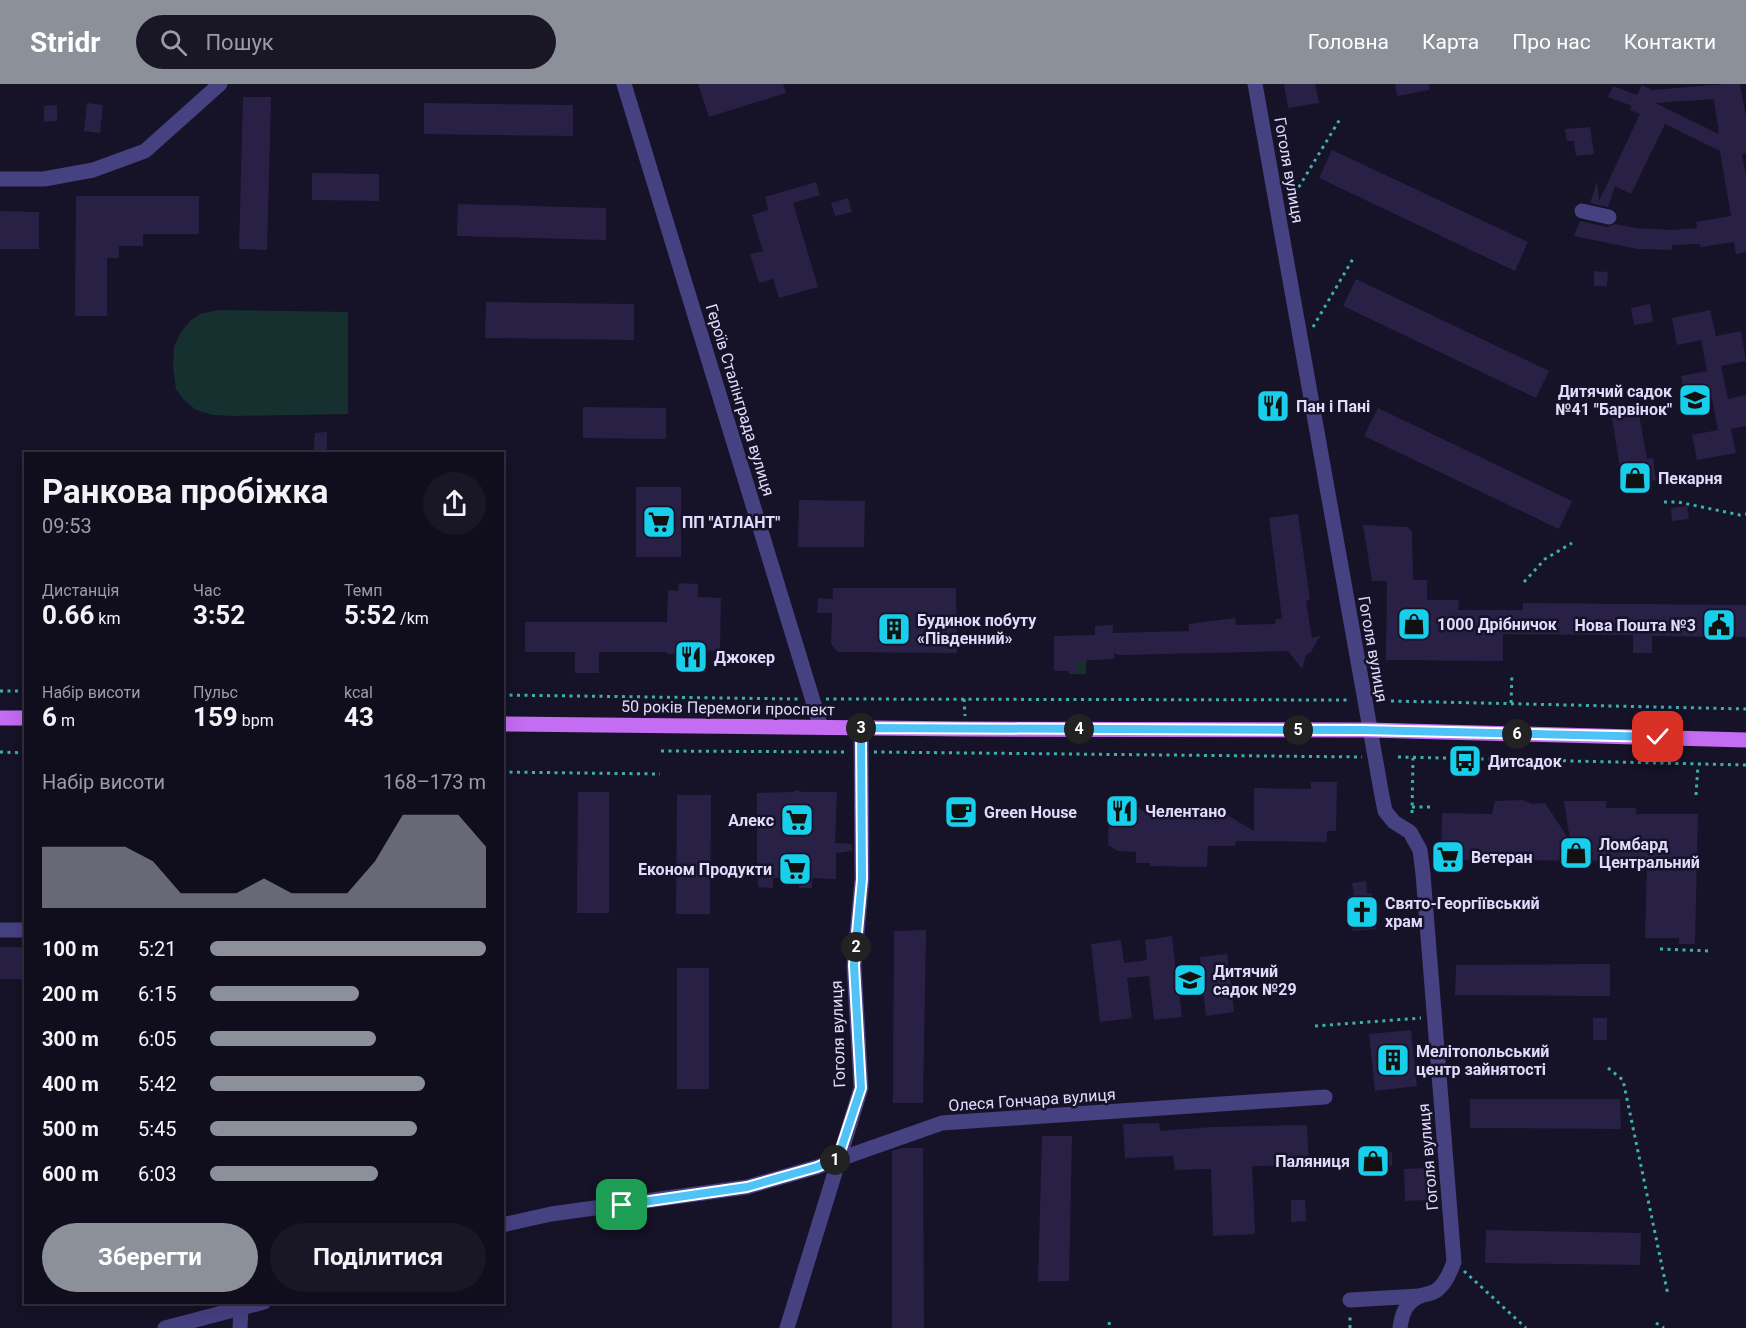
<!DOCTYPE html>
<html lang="uk">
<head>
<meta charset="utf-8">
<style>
	body { margin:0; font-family:Roboto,sans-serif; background:#191726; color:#f1f3f6; height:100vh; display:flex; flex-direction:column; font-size:22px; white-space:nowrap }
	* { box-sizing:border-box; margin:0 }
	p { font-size:20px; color:#9c9ca4 }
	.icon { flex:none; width:33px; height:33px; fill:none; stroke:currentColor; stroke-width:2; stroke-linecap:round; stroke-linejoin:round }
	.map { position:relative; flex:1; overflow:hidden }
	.panel { position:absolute; left:24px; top:368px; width:480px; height:852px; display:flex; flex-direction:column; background:#100e1d; border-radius:0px; box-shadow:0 6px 24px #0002,0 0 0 2px #302e3b }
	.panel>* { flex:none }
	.pin { position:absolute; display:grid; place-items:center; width:51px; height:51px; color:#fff; margin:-26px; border-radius:12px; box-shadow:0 3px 9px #0006 }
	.km { position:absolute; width:30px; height:30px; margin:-15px; border-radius:50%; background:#222; color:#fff; font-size:16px; line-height:30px; text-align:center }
	.round { display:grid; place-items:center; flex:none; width:63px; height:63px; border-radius:32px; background:#191726 }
	.headline { display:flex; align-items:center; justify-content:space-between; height:102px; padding:0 18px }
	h1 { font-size:33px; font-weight:700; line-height:45px }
	.metrics { display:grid; grid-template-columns:repeat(3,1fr); gap:9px; height:102px; padding:6px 18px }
	.metrics div { display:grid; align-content:center }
	.metrics b { font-size:26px; font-weight:700 }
	.metrics small { font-size:16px; font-weight:400 }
	.metrics p { font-size:16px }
	.chart { height:168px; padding:12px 18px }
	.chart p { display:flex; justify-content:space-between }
	.chart svg { width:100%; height:108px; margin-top:6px; fill:#8c9099; opacity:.7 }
	.button { display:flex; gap:12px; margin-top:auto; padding:12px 18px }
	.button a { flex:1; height:69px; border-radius:36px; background:#8c9099; color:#fff; font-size:24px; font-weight:700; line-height:69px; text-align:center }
	.button a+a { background:#191726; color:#f1f3f6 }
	ul { padding:0 18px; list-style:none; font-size:20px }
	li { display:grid; grid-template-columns:96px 72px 1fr; align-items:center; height:45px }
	li i { height:15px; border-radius:8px; background:#8c9099 }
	header { display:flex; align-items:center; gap:36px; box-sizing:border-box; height:84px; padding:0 30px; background:#8c9099; color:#fff }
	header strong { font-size:28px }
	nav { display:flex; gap:33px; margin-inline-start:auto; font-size:21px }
	.search { width:420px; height:54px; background:#191726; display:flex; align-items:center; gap:15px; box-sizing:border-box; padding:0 21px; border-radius:33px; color:#9c9ca4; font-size:22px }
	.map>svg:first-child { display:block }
</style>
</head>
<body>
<header>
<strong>Stridr</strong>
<div class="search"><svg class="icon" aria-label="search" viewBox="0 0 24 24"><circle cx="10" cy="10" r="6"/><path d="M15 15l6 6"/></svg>Пошук</div>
<nav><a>Головна</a><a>Карта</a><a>Про нас</a><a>Контакти</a></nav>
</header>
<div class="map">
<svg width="1746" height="1244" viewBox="0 0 1746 1244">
	<rect width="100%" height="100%" fill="#161227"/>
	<g fill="#163030">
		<polygon points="218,226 348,228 348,330 234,332 213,331 196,326 183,315 176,305 173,283 174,263 181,248 190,237 200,230"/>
		<polygon points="1077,575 1086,575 1086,590 1069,590 1069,587 1077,587"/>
	</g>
	<g fill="#292046" fill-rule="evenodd">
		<polygon points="698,0 783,0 786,9 709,33"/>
		<polygon points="1284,0 1315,0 1319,19 1288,24"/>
		<polygon points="1395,0 1429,0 1429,6 1397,12"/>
		<path d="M1726,0h14l6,32v37l-4,1 4,22v76l-10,2 -2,-12 -34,5v-3l-28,1v5l-35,-1 -63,-13 6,-15 27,6 8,-3 22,4 33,2 27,-2 -1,-6 35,-6 -11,-65 -55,-27 -34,70 -16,-8 -7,21 -18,-4 7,-21 2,19 41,-87 -10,-4 2,-4 -24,-9 5,-11 24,9 5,-10 10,5zM1714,15l5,35 -64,-31z"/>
		<polygon points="243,13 271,13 267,166 239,165"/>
		<polygon points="87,19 103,21 100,49 84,47"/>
		<polygon points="424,19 573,21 573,52 424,50"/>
		<polygon points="57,21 57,37 44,38 44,22"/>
		<polygon points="1590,43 1594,70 1576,72 1574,57 1567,57 1565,45"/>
		<polygon points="1332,66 1528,158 1515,187 1319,94"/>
		<polygon points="312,89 379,90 379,117 312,116"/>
		<polygon points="816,98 820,111 793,119 818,203 779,214 773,195 759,199 750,170 763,167 752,131 768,126 765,113"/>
		<polygon points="76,112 199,112 199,150 143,150 143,162 119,162 119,174 107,174 107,232 75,232"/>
		<polygon points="848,114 852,128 835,132 831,119"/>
		<polygon points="458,120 606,124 606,156 457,152"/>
		<polygon points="0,127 39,128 39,165 0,165"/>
		<polygon points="1594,187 1608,188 1607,202 1594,202"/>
		<polygon points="1356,195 1549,287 1536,314 1343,222"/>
		<polygon points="486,218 634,220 634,256 485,254"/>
		<polygon points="1650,220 1653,238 1634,241 1631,224"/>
		<polygon points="1710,226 1716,252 1741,247 1746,277 1721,282 1728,315 1746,311 1746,342 1731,345 1736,369 1697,376 1692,351 1718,346 1712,315 1687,320 1681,292 1707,287 1701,256 1677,261 1672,234"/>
		<polygon points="583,323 666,324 666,355 583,354"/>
		<polygon points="1378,324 1572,417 1559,445 1364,352"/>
		<polygon points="1639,330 1647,375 1653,374 1656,396 1647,397 1648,406 1624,409 1612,334"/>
		<polygon points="327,348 327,369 313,369 315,349"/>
		<rect x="636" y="403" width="45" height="70"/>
		<polygon points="799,416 865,417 864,463 798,463"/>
		<polygon points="1687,422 1689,435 1672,437 1671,424"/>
		<polygon points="1298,430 1310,516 1306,517 1312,554 1320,552 1311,568 1306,571 1302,585 1288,567 1119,571 1114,569 1114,575 1077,577 1077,587 1054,587 1054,552 1095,551 1095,542 1113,541 1113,549 1189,547 1189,540 1235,534 1236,541 1275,540 1276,535 1282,535 1269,434"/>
		<polygon points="1363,441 1408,443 1412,448 1413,496 1427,496 1427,516 1459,516 1458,526 1523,526 1523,519 1746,521 1746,553 1652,552 1652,569 1633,569 1633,551 1503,550 1503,577 1386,576 1387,497 1372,497"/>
		<polygon points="679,499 698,500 698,513 721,514 720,567 688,566 688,570 667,570 667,568 599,568 599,589 575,589 575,568 525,568 525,538 667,538 668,506 678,507"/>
		<polygon points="833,504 956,504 957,569 838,568 831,560 832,529 817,529 818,514 833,515"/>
		<polygon points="1311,698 1337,698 1336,747 1327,747 1327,758 1236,757 1235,762 1208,762 1207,783 1150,782 1150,779 1136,779 1136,768 1118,767 1108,761 1109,732 1105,729 1110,722 1137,723 1151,732 1211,733 1227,731 1254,747 1254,704 1311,705"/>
		<polygon points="797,706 802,708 837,708 835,759 852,760 852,767 836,769 836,795 812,794 812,804 799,804 799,794 773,794 773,804 758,803 758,794 757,794 757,709 793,708"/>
		<polygon points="578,708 609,708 609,829 577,829"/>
		<polygon points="677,711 711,711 710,830 676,830"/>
		<polygon points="1522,716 1532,720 1545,719 1570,757 1564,717 1606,717 1606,724 1636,724 1636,730 1698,730 1695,860 1679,860 1679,854 1645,854 1647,777 1461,776 1461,783 1441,782 1442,729 1492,730 1495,717"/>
		<polygon points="1366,797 1367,810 1372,809 1376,845 1352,847 1348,812 1354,811 1352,799"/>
		<polygon points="926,846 923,1019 893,1019 894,847"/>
		<polygon points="1172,852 1176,888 1201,885 1200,873 1227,870 1234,928 1206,932 1202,898 1178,900 1182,933 1154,936 1149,892 1127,894 1132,934 1100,938 1091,860 1121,856 1124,879 1147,876 1145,856"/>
		<rect x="0" y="863" width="26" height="32"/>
		<polygon points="1610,880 1610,912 1455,911 1456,881"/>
		<rect x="677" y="884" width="32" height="121"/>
		<rect x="1593" y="934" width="14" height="22"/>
		<polygon points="1411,946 1417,1002 1375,1007 1369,950"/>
		<polygon points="1470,1015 1620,1015 1621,1045 1470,1044"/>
		<polygon points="1159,1039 1160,1047 1212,1043 1307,1041 1309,1081 1252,1082 1255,1150 1213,1152 1211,1085 1175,1086 1173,1072 1125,1074 1123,1040"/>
		<polygon points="1042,1052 1072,1052 1069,1197 1038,1197"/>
		<polygon points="902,1064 923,1064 924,1244 892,1244 892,1067"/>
		<polygon points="1392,1068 1392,1082 1365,1083 1364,1070"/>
		<polygon points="1428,1084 1429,1116 1405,1117 1404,1085"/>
		<polygon points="1291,1116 1305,1116 1306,1137 1291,1138"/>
		<polygon points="1486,1146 1641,1149 1640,1181 1485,1179"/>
	</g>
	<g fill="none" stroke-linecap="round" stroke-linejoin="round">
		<g stroke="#3bb0ac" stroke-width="3" stroke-dasharray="3 4.5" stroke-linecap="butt">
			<polyline points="1291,116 1340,35"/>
			<polyline points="1313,243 1354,173"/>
			<polyline points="1664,418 1678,418 1740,431 1746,430"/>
			<polyline points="1524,498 1545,475 1572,459"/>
			<polyline points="0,607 26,607"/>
			<polyline points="502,611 798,615"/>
			<polyline points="826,615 1350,616"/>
			<polyline points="964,615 965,632"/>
			<polyline points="1391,617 1746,625"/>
			<polyline points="1511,619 1512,589"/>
			<polyline points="661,667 846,668"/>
			<polyline points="0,668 26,669"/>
			<polyline points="874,668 1362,673"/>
			<polyline points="1398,673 1746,681"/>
			<polyline points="502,688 660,690"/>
			<polyline points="1696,711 1698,681"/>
			<polyline points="1412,723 1432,723"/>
			<polyline points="1412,729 1413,674"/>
			<polyline points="1660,865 1711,867"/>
			<polyline points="1315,942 1421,934"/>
			<polyline points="1608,984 1623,996 1668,1211"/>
			<polyline points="1464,1187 1526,1244"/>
			<polyline points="1109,1238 1110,1244"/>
			<polyline points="1656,1239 1664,1244"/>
			<polyline points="1350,1244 1350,1229"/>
		</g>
		<g stroke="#464181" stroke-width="15">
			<polyline points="624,0 821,643"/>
			<path d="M1255,0l127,712 3,15 9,11 16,10 10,18 3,24 31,388c-4,10 -8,21 -17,28 -4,3 -9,4 -14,5 -16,5 -21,17 -23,33"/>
			<polyline points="0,95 44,95 93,86 145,67 220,0"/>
			<polyline points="1582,127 1609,133"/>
			<polyline points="0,846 26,846"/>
			<polyline points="502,1141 551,1130 747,1103 817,1083 942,1039 1325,1013"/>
			<polyline points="1350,1216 1419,1212"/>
			<polyline points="165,1244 264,1218"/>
			<polyline points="240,1244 241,1224"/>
			<polyline points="787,1244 861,1004 854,881 862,795 861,644"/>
		</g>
		<g stroke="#c46cf2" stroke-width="15">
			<polyline points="0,634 26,634"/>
			<polyline points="502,640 965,645 1369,646 1746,656"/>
		</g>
	</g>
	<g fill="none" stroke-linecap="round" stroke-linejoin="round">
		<g stroke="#fff" stroke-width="12">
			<polyline id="route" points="622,1121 747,1103 817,1083 838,1074 861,1004 854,881 862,795 861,644 1363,646 1658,653"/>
		</g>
		<use href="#route" stroke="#4fc3f7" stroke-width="8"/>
	</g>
	<defs>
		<g id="school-square" transform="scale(1.725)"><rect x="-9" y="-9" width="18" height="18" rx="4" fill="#18cfeb" stroke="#161227"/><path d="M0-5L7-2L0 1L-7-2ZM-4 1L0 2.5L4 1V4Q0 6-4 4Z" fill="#111"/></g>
		<g id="restaurant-square" transform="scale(1.725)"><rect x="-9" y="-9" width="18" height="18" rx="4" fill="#18cfeb" stroke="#161227"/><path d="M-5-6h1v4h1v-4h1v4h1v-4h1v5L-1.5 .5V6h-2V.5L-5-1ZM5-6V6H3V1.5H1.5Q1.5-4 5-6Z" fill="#111"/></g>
		<g id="shop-square" transform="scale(1.725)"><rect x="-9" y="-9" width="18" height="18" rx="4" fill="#18cfeb" stroke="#161227"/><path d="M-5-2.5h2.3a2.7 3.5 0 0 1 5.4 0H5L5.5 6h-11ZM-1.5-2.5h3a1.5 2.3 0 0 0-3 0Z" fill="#111"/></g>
		<g id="supermarket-square" transform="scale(1.725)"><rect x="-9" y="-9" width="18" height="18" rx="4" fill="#18cfeb" stroke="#161227"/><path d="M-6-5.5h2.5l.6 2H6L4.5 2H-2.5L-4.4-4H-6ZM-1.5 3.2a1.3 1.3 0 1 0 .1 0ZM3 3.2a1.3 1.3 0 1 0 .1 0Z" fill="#111"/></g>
		<g id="civic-square" transform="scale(1.725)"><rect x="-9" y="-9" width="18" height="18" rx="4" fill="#18cfeb" stroke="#161227"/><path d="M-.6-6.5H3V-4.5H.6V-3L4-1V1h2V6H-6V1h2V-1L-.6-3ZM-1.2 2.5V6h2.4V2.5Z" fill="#111"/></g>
		<g id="building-square" transform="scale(1.725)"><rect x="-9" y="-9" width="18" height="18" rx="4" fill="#18cfeb" stroke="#161227"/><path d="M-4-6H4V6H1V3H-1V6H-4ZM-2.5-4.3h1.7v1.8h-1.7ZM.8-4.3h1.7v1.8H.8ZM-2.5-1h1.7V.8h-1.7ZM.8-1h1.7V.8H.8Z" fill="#111"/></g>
		<g id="bus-square" transform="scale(1.725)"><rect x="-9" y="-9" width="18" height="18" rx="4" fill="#18cfeb" stroke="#161227"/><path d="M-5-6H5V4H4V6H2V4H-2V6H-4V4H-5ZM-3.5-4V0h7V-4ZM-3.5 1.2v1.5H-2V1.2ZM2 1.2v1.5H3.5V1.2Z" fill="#111"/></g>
		<g id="cafe-square" transform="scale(1.725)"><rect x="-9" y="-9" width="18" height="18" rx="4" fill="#18cfeb" stroke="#161227"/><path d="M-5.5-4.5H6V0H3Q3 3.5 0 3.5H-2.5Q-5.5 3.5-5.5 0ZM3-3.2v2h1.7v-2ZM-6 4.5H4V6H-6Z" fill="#111"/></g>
		<g id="church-square" transform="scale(1.725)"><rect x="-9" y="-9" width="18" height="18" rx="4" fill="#18cfeb" stroke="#161227"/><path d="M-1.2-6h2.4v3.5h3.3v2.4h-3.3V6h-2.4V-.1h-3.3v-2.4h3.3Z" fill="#111"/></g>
	</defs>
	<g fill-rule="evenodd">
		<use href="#school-square" x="1695" y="316"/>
		<use href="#restaurant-square" x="1273" y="322"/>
		<use href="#shop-square" x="1635" y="394"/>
		<use href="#supermarket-square" x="659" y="438"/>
		<use href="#shop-square" x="1414" y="540"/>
		<use href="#civic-square" x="1719" y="541"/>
		<use href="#building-square" x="894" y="545"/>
		<use href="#restaurant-square" x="691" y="573"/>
		<use href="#bus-square" x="1465" y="677"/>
		<use href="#restaurant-square" x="1122" y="727"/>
		<use href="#cafe-square" x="961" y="728"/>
		<use href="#supermarket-square" x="797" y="736"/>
		<use href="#shop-square" x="1576" y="769"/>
		<use href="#supermarket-square" x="1448" y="773"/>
		<use href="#supermarket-square" x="795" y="785"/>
		<use href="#church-square" x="1362" y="828"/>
		<use href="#school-square" x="1190" y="896"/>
		<use href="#building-square" x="1393" y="976"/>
		<use href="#shop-square" x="1373" y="1077"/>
	</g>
	<g text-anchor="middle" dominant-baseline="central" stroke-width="5" stroke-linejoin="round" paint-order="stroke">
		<g font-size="16" fill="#e0dbfc" stroke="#161227">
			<text transform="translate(1289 86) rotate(80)">Гоголя вулиця</text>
			<text transform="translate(740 316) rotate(73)">Героїв Сталінграда вулиця</text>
			<text transform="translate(1373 565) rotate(80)">Гоголя вулиця</text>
			<text transform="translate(728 624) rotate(1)">50 років Перемоги проспект</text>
			<text transform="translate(838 950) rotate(-92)">Гоголя вулиця</text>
			<text transform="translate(1032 1016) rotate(-4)">Олеся Гончара вулиця</text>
			<text transform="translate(1428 1073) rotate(-95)">Гоголя вулиця</text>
		</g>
		<g font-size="16" font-weight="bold" fill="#e0dbfc" stroke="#161227" text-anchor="start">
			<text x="1672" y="307" text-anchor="end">Дитячий садок<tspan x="1672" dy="18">№41 "Барвінок"</tspan></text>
			<text x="1296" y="322">Пан і Пані</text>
			<text x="1658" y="394">Пекарня</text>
			<text x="682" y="438">ПП "АТЛАНТ"</text>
			<text x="917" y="536">Будинок побуту<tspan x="917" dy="18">«Південний»</tspan></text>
			<text x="1437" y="540">1000 Дрібничок</text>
			<text x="1696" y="541" text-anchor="end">Нова Пошта №3</text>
			<text x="714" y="573">Джокер</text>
			<text x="1488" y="677">Дитсадок</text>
			<text x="1145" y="727">Челентано</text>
			<text x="984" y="728">Green House</text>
			<text x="774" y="736" text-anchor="end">Алекс</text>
			<text x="1599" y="760">Ломбард<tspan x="1599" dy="18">Центральний</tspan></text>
			<text x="1471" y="773">Ветеран</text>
			<text x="772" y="785" text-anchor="end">Економ Продукти</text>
			<text x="1385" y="819">Свято-Георгіївський<tspan x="1385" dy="18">храм</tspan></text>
			<text x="1213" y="887">Дитячий<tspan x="1213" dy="18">садок №29</tspan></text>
			<text x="1416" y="967">Мелітопольський<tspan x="1416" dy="18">центр зайнятості</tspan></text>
			<text x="1350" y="1077" text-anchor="end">Паляниця</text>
		</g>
	</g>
</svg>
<div class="pin" style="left:622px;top:1121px;background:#1e9e55"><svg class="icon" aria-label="arrive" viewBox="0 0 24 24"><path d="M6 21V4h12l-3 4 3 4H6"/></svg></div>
<div class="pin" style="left:1658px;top:653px;background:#d93025"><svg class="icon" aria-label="check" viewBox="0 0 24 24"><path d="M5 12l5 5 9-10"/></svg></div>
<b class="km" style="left:835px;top:1076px">1</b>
<b class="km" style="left:856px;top:863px">2</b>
<b class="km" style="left:861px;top:644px">3</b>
<b class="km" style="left:1079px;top:645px">4</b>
<b class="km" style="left:1298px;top:646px">5</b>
<b class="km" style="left:1517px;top:650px">6</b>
<section class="panel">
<div class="headline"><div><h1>Ранкова пробіжка</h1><p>09:53</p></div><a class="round"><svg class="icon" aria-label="share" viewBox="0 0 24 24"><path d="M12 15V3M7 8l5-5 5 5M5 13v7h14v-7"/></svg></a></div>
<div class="metrics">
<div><p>Дистанція</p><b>0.66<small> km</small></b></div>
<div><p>Час</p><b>3:52</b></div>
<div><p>Темп</p><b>5:52<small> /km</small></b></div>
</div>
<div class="metrics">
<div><p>Набір висоти</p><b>6<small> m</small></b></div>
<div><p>Пульс</p><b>159<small> bpm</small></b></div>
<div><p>kcal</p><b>43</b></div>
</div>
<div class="chart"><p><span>Набір висоти</span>168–173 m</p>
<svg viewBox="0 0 160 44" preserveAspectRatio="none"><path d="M0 44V19L10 19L20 19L30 19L40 25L50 38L60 38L70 38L80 32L90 38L100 38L110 38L120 25L130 6L140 6L150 6L160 19V44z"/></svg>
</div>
<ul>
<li><b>100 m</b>5:21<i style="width:100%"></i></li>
<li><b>200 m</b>6:15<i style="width:54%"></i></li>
<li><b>300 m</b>6:05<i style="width:60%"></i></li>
<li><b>400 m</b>5:42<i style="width:78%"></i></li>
<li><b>500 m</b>5:45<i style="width:75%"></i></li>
<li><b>600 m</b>6:03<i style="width:61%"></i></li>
</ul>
<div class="button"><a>Зберегти</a><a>Поділитися</a></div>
</section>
</div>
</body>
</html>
